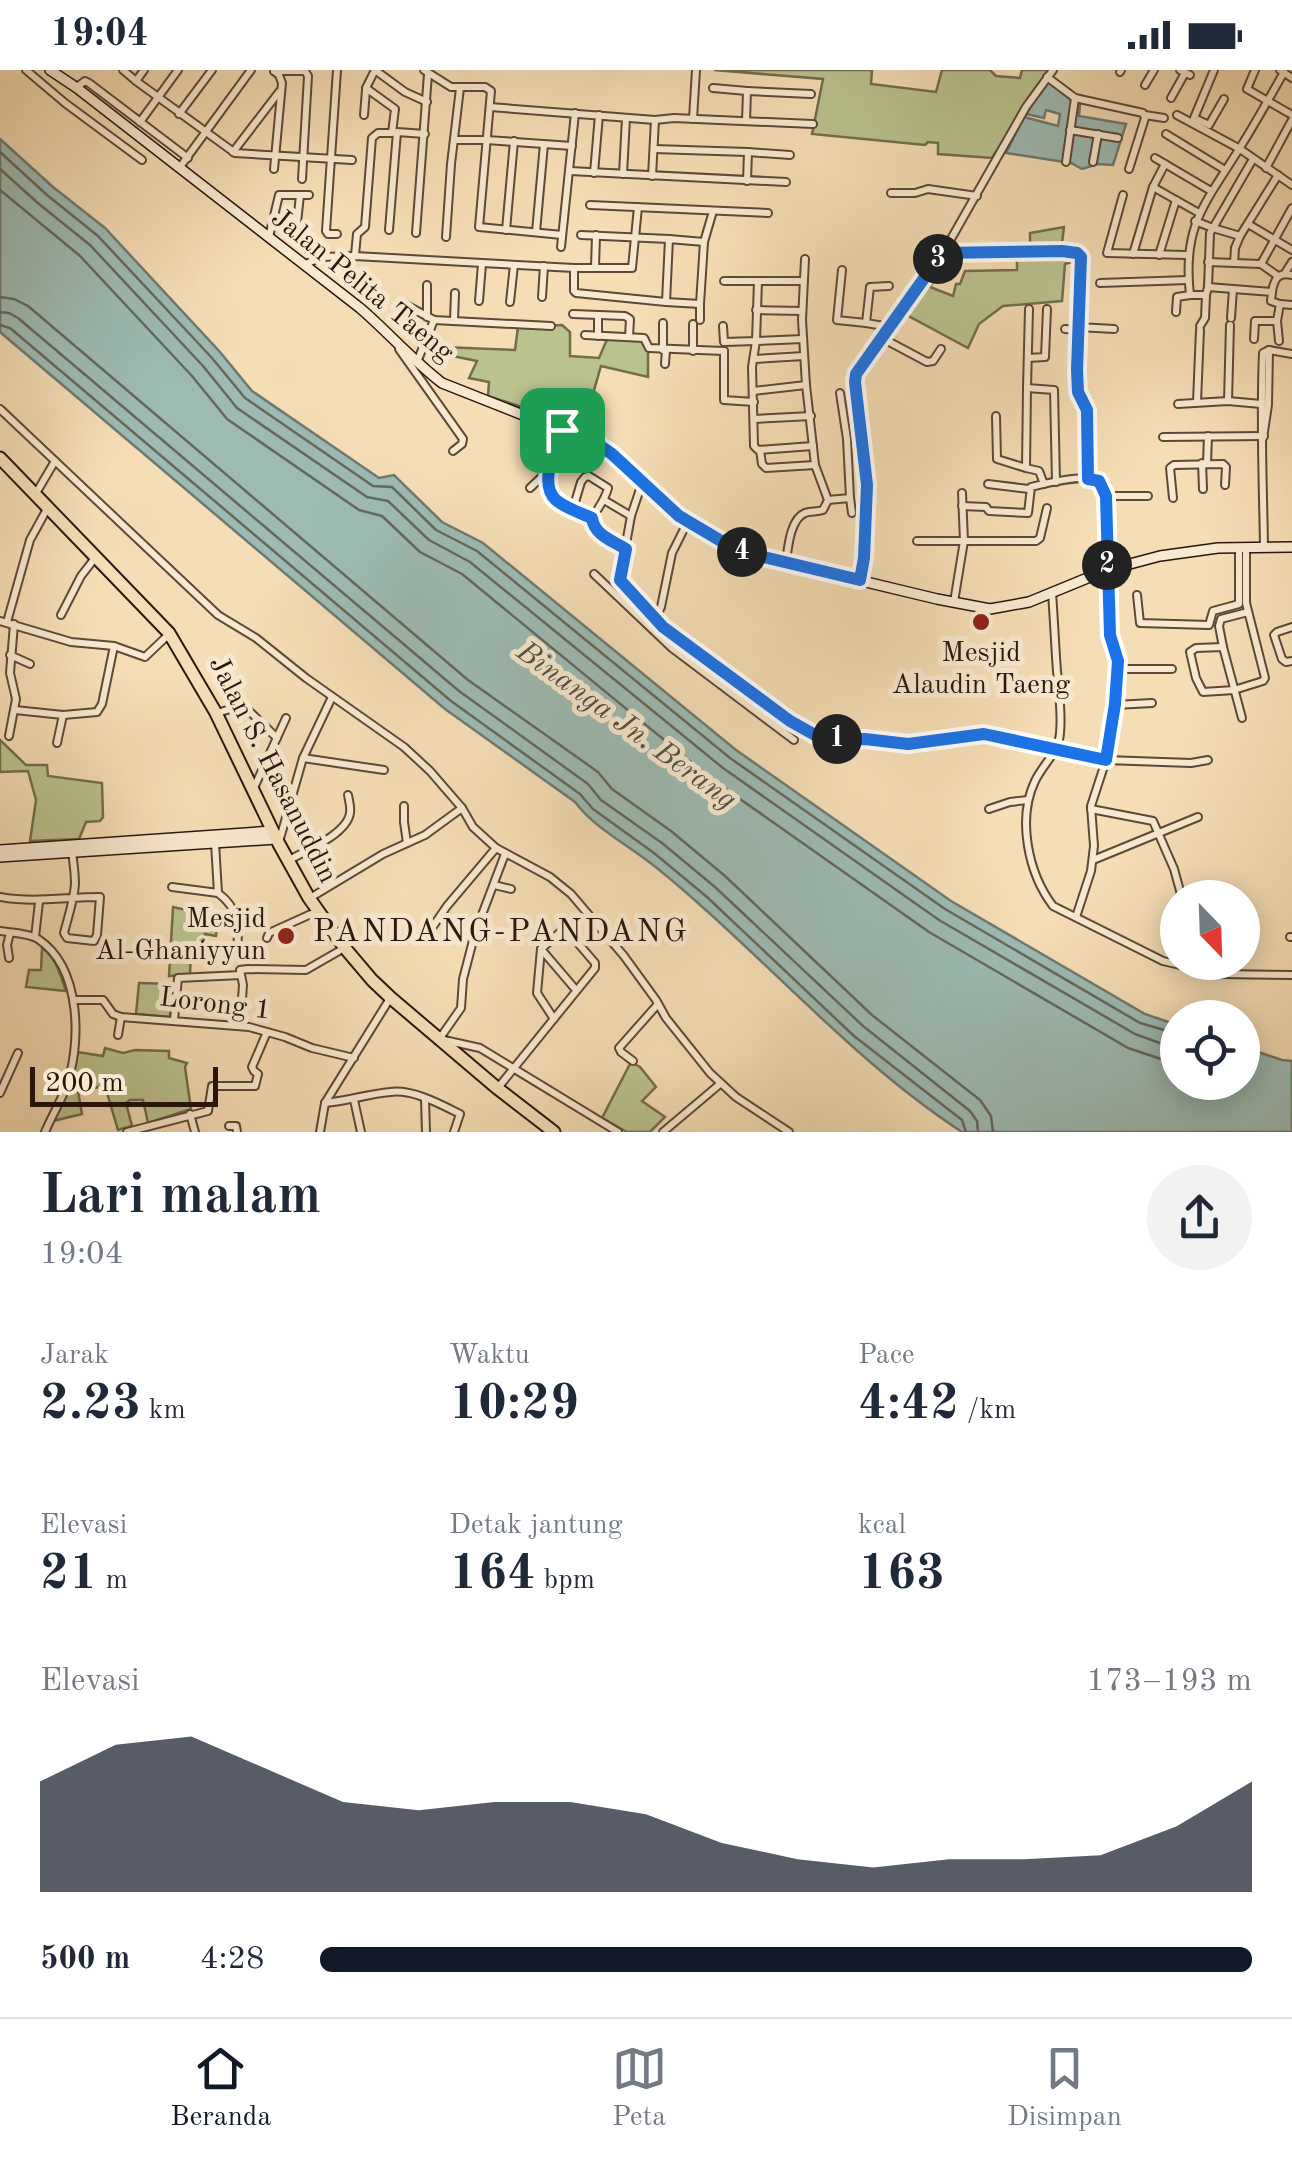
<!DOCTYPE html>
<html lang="id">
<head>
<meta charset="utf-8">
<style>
	body { margin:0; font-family:"Old Standard TT",serif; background:#f2f2f3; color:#1f2937; height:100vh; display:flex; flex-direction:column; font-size:38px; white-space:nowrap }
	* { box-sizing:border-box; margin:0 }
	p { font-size:32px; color:#747a83 }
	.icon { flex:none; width:55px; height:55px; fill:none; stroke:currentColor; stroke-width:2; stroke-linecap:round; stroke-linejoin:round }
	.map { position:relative; height:1062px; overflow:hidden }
	.panel { display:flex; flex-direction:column; background:#fff; flex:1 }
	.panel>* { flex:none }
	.needle { width:65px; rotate:157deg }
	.buttons { position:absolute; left:1160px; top:810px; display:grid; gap:20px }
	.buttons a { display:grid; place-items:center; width:100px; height:100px; border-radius:50%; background:#fff; box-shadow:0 5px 25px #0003; font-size:50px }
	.scale { position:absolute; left:30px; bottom:25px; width:188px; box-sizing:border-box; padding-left:10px; border:5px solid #2c160b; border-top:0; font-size:28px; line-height:35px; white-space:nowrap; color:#2c160b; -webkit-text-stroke:8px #f8e9cf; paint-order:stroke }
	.pin { position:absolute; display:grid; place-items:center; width:85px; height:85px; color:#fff; margin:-42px; border-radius:20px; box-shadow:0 5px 15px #0006 }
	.km { position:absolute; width:50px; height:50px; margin:-25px; border-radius:50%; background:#222; color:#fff; font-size:28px; line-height:50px; text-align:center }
	.round { display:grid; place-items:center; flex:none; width:105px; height:105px; border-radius:52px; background:#f2f2f3 }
	.summary { display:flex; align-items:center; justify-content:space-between; height:170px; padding:0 40px }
	h1 { font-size:55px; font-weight:600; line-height:75px }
	.metrics { display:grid; grid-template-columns:repeat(3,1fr); gap:15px; height:170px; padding:10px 40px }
	.metrics div { display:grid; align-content:center }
	.metrics b { font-size:50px; font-weight:600 }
	.metrics small { font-size:28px; font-weight:400 }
	.metrics p { font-size:28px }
	.chart { height:280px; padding:20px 40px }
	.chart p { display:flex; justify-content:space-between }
	.chart svg { width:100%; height:180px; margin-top:10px; fill:#111827; opacity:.7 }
	ul { padding:0 40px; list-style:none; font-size:32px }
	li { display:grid; grid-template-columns:160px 120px 1fr; align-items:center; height:75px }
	li i { height:25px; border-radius:12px; background:#111827 }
	.status { display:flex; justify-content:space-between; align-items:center; height:70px; padding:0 50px; background:#fff; direction:ltr }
	.status svg { height:28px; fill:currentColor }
	.tabs { display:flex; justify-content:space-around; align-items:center; height:140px; border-top:2px solid #e0e1e3; background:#fff; font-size:28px; color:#747a83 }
	.tabs a { display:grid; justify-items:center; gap:5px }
	.tabs .selected { color:#111827 }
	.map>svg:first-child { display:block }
</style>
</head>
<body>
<div class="status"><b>19:04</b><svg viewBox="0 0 49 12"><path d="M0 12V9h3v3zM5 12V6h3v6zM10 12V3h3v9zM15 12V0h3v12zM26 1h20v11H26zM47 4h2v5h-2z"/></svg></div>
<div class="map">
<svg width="1292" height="1062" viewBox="0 0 1292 1062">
	<rect width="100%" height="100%" fill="#f5ddb5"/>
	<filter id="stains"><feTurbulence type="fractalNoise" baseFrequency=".002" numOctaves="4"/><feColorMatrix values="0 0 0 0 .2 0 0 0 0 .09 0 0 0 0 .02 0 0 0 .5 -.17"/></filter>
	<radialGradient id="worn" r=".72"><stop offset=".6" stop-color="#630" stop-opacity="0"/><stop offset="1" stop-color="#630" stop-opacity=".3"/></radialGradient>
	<g fill="#bac28f" stroke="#736c4d" stroke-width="2.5">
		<polygon points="714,0 872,0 871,14 936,22 942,0 990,0 996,6 1020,8 1022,0 1049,0 992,88 938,84 938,73 928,72 925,75 812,64 823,9"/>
		<polygon points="1064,157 1061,181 1078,184 1080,190 1065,194 1062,231 1003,236 979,254 968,278 903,243 932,204 936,205 930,217 953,226 956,214 960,214 965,201 1017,200 1017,185 1030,180 1030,163"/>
		<polygon points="562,255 570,262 570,286 599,288 608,267 648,268 648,307 601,296 588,341 579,336 571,350 567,349 569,328 551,329 547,345 488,326 489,312 469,308 477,291 447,285 443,277 515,280 518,257"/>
		<polygon points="0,670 26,695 47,695 48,706 102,713 103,747 100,751 86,752 79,769 30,771 36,730 28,701 0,702"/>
		<polygon points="173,837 218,847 216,866 205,864 202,880 191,881 190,904 169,906"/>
		<path d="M42,878c15,10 18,27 24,43l-40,-4 3,-17h12z"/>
		<polygon points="139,913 172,914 170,947 136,944"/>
		<polygon points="105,978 123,983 135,980 169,981 169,988 187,993 185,997 191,1039 148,1053 143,1030 130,1030 126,1033 132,1056 118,1060 105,1016 78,1021 82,1044 53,1051 65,1029 77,982 103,986"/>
		<polygon points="631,992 640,997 656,1017 642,1031 665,1047 650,1062 627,1062 602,1048"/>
	</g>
	<g fill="#9dbbb3" stroke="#707970" stroke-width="2.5">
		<polygon points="1050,12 1080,35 1079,46 1126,54 1113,95 1098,94 1082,99 1071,93 1006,83 1024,47 1058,56 1060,44 1046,40 1044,48 1026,44 1045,14"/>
		<path d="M0,69l53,48 52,41 115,124 32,39 127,87 15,-3 48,47 41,21 253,207 215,151 194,113 32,11 1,57h64l1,-35 39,13 10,1v71h-330c-98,-64 -177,-152 -264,-229 -17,-15 -35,-31 -53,-44 -24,-18 -52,-33 -70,-57l-130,-93 -445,-377z"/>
	</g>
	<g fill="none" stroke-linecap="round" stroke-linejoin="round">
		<g stroke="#64685f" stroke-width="2.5">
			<polyline points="0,82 47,125 98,166 212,288 245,328 373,416 392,417 436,460 477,481 730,688 945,839 1140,953 1178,964"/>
			<polyline points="0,99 39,134 90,175 203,296 237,338 367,427 388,431 429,470 470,492 723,698 939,850 1135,964 1168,976 1178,977"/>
			<polyline points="0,120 80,186 192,306 227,349 359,440 382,446 420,482 462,504 713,710 929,862 1128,978 1164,990 1178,992"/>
			<polyline points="0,227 14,229 28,236 468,610 598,702 612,719 671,761 725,806 872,945 980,1030 991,1046 993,1062"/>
			<polyline points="0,242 9,243 18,248 459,621 588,714 601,730 662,773 715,817 863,956 970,1041 977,1051 978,1062"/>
			<polyline points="0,255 10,258 451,631 580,724 593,739 654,783 707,827 854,966 962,1050 966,1062"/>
		</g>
		<g stroke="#5e4836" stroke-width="10">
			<g id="street">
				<polyline points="26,0 65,33 142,90"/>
				<polyline points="123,0 136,11"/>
				<polyline points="144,0 136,11 235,83 352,90"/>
				<polyline points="337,0 326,161 328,164 337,164"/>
				<polyline points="375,0 405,22 427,32"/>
				<polyline points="424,0 451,17 485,17 491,21 479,157 562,165"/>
				<polyline points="1180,0 1190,5"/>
				<polyline points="1214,0 1194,48 1209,55 1224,29"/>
				<polyline points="1255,0 1247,19 1292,45"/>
				<polyline points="1280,0 1292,8"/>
				<polyline points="274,1 305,1 308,6 302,109"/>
				<polyline points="274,1 279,5 282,13 274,99"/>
				<polyline points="1120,2 1121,0"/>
				<polyline points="1047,7 1075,28 1143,43 1145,48 1129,99"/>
				<polyline points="1145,15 1154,0"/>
				<polyline points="77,17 85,11 89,13 188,88"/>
				<polyline points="713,18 747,21"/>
				<polyline points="1171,28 1185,3"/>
				<polyline points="490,37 655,50 674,48 813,54"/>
				<polyline points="179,44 212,0"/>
				<polyline points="364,45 366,20"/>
				<polyline points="1145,45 1164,48"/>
				<polyline points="1177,45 1240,79 1292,115"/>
				<polyline points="693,49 696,0"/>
				<polyline points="746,51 747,21 811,24"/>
				<polyline points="140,52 178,0"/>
				<polyline points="1070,60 1118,68"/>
				<polyline points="1166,64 1225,100"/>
				<polyline points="454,70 487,70 572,76"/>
				<polyline points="654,79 748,82"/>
				<polyline points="233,82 279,22"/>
				<polyline points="1155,88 1211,121"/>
				<polyline points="1066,92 1075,28"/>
				<polyline points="1093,92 1098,64"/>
				<polyline points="180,97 251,0"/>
				<polyline points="1266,98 1292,50"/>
				<polyline points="570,101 786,112"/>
				<polyline points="594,103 599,45"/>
				<polyline points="623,104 626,48"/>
				<polyline points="652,106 655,50"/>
				<polyline points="747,111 748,82 790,85"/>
				<polyline points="1153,117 1165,94"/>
				<polyline points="891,123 915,123 928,119 977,126"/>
				<polyline points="1123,125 1107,183 1187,185"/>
				<polyline points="590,135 768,143"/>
				<polyline points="1195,151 1213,158 1253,89"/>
				<polyline points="273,152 293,154 297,153 300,125"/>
				<polyline points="1248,154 1292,180"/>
				<polyline points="389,160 397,62 425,64"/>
				<polyline points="506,160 514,71"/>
				<polyline points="536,162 544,74"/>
				<polyline points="416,163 428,4"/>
				<polyline points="581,165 669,169"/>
				<polyline points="269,167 279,125 309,125"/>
				<polyline points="446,167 451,94 460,18"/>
				<polyline points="561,177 575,43"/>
				<polyline points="944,183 1062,181 1079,184 1077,300 1078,322 1087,339 1088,409"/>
				<polyline points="1133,184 1153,117 1199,143"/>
				<polyline points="355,185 357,164 365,157 372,68 378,63 392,63 395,39 366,18 375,0"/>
				<polyline points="1159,185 1176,130"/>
				<polyline points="1208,192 1261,194 1292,138"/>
				<polyline points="1234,193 1235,178 1240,166"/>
				<polyline points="306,194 321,187 355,186 574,198 574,221 576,223 666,232 669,169 704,172"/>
				<polyline points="1261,194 1278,206"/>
				<polyline points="574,198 632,198 638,137"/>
				<polyline points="595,198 596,165"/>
				<polyline points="842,200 837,250 866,253"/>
				<polyline points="1285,203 1292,192"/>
				<polyline points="724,211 804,211"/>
				<polyline points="1100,213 1188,210"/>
				<polyline points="889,216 870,217 866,253 890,257"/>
				<polyline points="1208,217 1210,163 1213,158 1240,166 1278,105"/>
				<path d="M1272,222c2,-13 6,-20 20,-17"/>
				<polyline points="542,227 544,196"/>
				<polyline points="479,231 482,194"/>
				<polyline points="510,232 514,195"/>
				<polyline points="666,232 700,234 704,172 713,141"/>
				<polyline points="404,234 434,250"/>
				<polyline points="700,234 700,250"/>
				<polyline points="1280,234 1292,235"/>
				<polyline points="756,240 802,241"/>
				<polyline points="1176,242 1177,227 1190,225"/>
				<polyline points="573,244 625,246 630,249 629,267"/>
				<polyline points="427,247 427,215"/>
				<polyline points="1231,248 1233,219"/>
				<polyline points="454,250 455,223"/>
				<polyline points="663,253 663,280"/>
				<polyline points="723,256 724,272 756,271 758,211"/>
				<polyline points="1200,256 1205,248 1206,225"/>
				<polyline points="1078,257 1114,259"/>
				<polyline points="1065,259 1077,260"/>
				<polyline points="585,265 644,268 649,278 724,281"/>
				<polyline points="598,266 598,245"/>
				<polyline points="882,268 927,292 933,291 941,279"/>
				<polyline points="803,269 756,271 752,297 754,376 758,380 813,376"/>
				<polyline points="1254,269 1255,251 1277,251"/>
				<path d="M1279,271l-2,-20 3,-17 -9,-3 1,-9 -64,-5 -2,8h-16c-8,-71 16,-92 51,-149 15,-24 29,-49 43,-74"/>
				<polyline points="399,279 463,369 462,374 453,381"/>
				<polyline points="1269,280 1292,284"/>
				<polyline points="693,281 693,254"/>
				<polyline points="724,281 724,330 754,332"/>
				<polyline points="1028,288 1045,287 1047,239"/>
				<polyline points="755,289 804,286"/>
				<polyline points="417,292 434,250 551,256"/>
				<polyline points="665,294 666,280"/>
				<polyline points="1027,318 1029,239"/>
				<polyline points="753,321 806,315"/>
				<polyline points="1228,331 1230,255"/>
				<polyline points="1197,332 1200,260"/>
				<polyline points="1178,334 1228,331 1261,334"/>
				<polyline points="0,339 218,545 256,568 306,608 404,677 430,701 462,738 473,757 496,778 550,807 571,824 624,886 656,930 666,948 710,1003 736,1027 789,1062"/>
				<polyline points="996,346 997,389 1026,398 1027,318 1054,320 1056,412"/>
				<polyline points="754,349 811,346"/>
				<polyline points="562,360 551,393 548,419 557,430 593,448"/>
				<polyline points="1163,367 1264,366"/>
				<polyline points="1263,368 1268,335 1269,280"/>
				<polyline points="760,380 762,394 766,398 815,395"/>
				<polyline points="1202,393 1203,419"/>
				<polyline points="1207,393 1208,366"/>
				<polyline points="1026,398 1039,401 1044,414"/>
				<polyline points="642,413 631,446 620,507 622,514 663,557 790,651 824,669 865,669 908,675 984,664 1106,690 1191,693 1208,690"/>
				<polyline points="988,414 1029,419"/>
				<polyline points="530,418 549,400"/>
				<polyline points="35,425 55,391"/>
				<polyline points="1105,426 1148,426"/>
				<polyline points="850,428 852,443"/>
				<polyline points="1173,428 1170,398 1174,395 1223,394 1226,397 1225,415"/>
				<polyline points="604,430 631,446"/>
				<polyline points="828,430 850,428 847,369 840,323"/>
				<path d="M962,436l24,1 3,4 39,2 3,-26c12,-3 57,-14 67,-6 4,3 6,11 7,15l5,139 8,26 -1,20 -11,79 -15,46 3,40 -3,25 -15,46"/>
				<path d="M573,439l8,-27 4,-5 4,-1 19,12c-2,9 -7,16 -12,24 -11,19 16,28 30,37"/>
				<polyline points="917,471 1036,471 1040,468 1047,438"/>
				<path d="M1264,477c-1,-65 -4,-129 -1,-194l6,-3"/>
				<path d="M786,492c2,-14 4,-43 19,-49 5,-2 12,-1 18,-3l5,-10 -13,-35 -9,-80 -4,-65 3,-61"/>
				<polyline points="594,504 672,578 794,670"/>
				<polyline points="860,510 864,488 867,415 855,312 856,305 943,183 1026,37 1053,0"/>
				<path d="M1052,523c2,26 3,52 5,78 2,20 5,42 3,62 -1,19 -17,31 -25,48 -18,38 -7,92 18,125l110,55 55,13 74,1"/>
				<polyline points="1137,525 1140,553 1209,555 1213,541 1239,534 1239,477"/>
				<polyline points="954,532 964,471 962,423"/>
				<polyline points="61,545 81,506 95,488"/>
				<polyline points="655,549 661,537 672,483 687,453"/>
				<polyline points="0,551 71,572 114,576 102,634 97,642 63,645 15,640"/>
				<polyline points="7,552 30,470 47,439"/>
				<polyline points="1292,557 1277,562 1274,565 1282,589 1286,592 1292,591"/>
				<polyline points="114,576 145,587 166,567"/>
				<polyline points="1223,577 1219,556 1221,549 1248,542"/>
				<polyline points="10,585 30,594"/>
				<polyline points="1118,599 1172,599"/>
				<polyline points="1115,635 1152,633"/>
				<polyline points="217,643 237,637 245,637 277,668"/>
				<polyline points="1242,648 1223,577 1196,578 1190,582 1196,608 1203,622 1234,620 1263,611 1265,608 1246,533 1246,477"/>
				<polyline points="9,666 16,629 10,603 14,554"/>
				<polyline points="57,673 63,645"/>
				<polyline points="303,688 384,700"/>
				<polyline points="253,720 286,648"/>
				<polyline points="404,736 404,752 407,773"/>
				<polyline points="989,739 1010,732 1028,730"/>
				<polyline points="1091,739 1153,751 1174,799 1182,828"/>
				<polyline points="279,772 303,688 332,627"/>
				<path d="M215,773l3,50c22,16 21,35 19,60"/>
				<path d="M289,790c17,-9 58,-26 61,-47 1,-6 -1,-12 -2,-18"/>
				<polyline points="1093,790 1198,747"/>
				<polyline points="494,815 511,819"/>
				<polyline points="172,817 218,823"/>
				<path d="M0,827c34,6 66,0 100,0l-3,38 -3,6 -27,-3 -3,-5c4,-16 10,-33 11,-49 0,-12 -2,-23 -3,-34"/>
				<polyline points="310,828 383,784 425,765 462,738"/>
				<path d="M0,861c12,2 28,2 38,8 44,29 44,107 27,151 -6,14 -14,28 -20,42"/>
				<polyline points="35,867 39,832"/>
				<polyline points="1290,867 1292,867"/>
				<polyline points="267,868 269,863 311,844"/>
				<polyline points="423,871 447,836 496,778"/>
				<polyline points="541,879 576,920"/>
				<polyline points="9,888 7,875 10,863"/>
				<polyline points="241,905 240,900 248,899 306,900 339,881"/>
				<polyline points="74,930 103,930 113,944 121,947 249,957 285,967 312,978 354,988"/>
				<polyline points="174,950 178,908 241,905 243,915 240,955"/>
				<polyline points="118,965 121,947"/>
				<polyline points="440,968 461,938 463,909 475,863 505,784"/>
				<polyline points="444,970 480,978 618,1062"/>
				<polyline points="633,991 621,982 619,978 658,934"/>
				<polyline points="497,1019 595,898 595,893 565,858 541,879 537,923 554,949"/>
				<polyline points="0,1023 18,983"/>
				<polyline points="425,1029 426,1062"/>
				<polyline points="354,1030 361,1062"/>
				<path d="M325,1033c22,-2 43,-9 65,-11 23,-3 50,12 70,22l-6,18"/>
				<polyline points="190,1044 195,1062"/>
				<polyline points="229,1056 236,1056 237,1062"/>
				<polyline points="127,1062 208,1041 212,1016 255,1016 258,1004 254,1001 252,997 267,962"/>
				<polyline points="320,1062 325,1033 389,930"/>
				<polyline points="663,1062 720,1014"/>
			</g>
		</g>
		<g stroke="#2c160b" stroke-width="12">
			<g id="secondary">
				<path d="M50,0l27,18 283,220c28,24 52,52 82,75l157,62 13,9 67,63 58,34 200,48 53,10 39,-7 78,-32 53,-14 58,-8 74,-1"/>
				<polyline points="0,780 273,761"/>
				<polyline points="0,787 276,769"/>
			</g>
		</g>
		<g stroke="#2c160b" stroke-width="15">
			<polyline id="highway" points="0,388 169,563 216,643 279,774 309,828 344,877 372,910 391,928 497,1018 554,1062"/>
		</g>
		<use href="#street" stroke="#f8e9cf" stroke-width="6"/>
		<use href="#secondary" stroke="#f8e9cf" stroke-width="9"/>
		<use href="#highway" stroke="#f5ddb5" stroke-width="11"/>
	</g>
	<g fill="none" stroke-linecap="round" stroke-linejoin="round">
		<g stroke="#fff" stroke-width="20">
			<path id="route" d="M1062,181l15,2 4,4 -4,113 1,22 9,18 1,69 11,2 7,15 4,139 8,26 -3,43 -9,56 -122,-26 -76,10 -43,-5 -41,1 -34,-19 -127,-94 -43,-47 6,-31c-13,-8 -32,-14 -34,-31 -11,-5 -27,-10 -36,-18 -18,-16 0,-52 6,-70l37,15 13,9 67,62 59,35 122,29 4,-22 3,-73 -12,-103 1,-8 86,-121z"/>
		</g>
		<use href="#route" stroke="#1a73e8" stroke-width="12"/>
	</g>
	<g fill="#8f2418" stroke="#f8e9cf" stroke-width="4">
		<circle cx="981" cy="552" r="10"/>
		<circle cx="286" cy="866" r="10"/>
	</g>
	<g text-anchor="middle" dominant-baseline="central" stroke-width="10" stroke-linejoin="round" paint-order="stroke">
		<g font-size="28" fill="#2c160b" stroke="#f8e9cf">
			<text transform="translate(362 216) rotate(39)">Jalan Pelita Taeng</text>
			<text transform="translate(272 700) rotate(63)">Jalan S. Hasanuddin</text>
			<text transform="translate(215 935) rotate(7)">Lorong 1</text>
		</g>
		<g font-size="28" fill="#2c160b" stroke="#f8e9cf">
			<text x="981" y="584">Mesjid<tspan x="981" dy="32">Alaudin Taeng</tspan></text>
			<text x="266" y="850" text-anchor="end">Mesjid<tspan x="266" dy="32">Al-Ghaniyyun</tspan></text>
		</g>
		<g font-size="30" font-style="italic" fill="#545046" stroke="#f8e9cf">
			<text transform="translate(626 656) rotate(36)">Binanga Jn. Berang</text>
		</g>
		<g font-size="32" letter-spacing="2.5" fill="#2c160b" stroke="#f8e9cf">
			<text x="501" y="863">PANDANG-PANDANG</text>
		</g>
	</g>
	<rect width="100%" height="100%" filter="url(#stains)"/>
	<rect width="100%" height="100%" fill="url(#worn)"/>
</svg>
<div class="buttons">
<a><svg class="needle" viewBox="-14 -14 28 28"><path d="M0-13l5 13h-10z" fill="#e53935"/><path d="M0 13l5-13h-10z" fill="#747a83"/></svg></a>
<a><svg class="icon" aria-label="locate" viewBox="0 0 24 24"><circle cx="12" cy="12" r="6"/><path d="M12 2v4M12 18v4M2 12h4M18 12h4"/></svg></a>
</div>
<div class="scale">200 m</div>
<div class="pin" style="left:562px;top:360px;background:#1e9e55"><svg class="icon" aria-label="arrive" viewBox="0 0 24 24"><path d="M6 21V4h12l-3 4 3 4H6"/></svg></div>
<b class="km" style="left:837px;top:669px">1</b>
<b class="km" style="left:1107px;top:495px">2</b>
<b class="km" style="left:938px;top:189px">3</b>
<b class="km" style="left:742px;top:482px">4</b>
</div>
<section class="panel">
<div class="summary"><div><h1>Lari malam</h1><p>19:04</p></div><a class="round"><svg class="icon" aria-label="share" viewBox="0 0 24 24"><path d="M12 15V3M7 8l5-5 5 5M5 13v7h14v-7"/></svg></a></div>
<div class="metrics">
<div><p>Jarak</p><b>2.23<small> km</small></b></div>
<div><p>Waktu</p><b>10:29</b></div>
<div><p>Pace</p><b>4:42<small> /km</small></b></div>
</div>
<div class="metrics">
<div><p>Elevasi</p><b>21<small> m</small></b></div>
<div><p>Detak jantung</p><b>164<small> bpm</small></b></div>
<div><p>kcal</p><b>163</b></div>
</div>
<div class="chart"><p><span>Elevasi</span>173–193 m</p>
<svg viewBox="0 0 160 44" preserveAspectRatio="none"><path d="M0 44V17L10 8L20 6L30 14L40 22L50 24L60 22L70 22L80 25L90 32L100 36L110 38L120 36L130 36L140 35L150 28L160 17V44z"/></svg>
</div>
<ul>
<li><b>500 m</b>4:28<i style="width:100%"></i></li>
</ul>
</section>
<nav class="tabs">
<a class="selected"><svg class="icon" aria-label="home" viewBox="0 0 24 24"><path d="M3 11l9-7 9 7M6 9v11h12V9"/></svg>Beranda</a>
<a><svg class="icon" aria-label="map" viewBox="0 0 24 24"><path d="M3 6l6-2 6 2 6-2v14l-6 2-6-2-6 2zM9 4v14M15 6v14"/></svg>Peta</a>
<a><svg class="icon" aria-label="saved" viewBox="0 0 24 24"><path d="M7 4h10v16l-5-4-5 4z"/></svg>Disimpan</a>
</nav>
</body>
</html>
